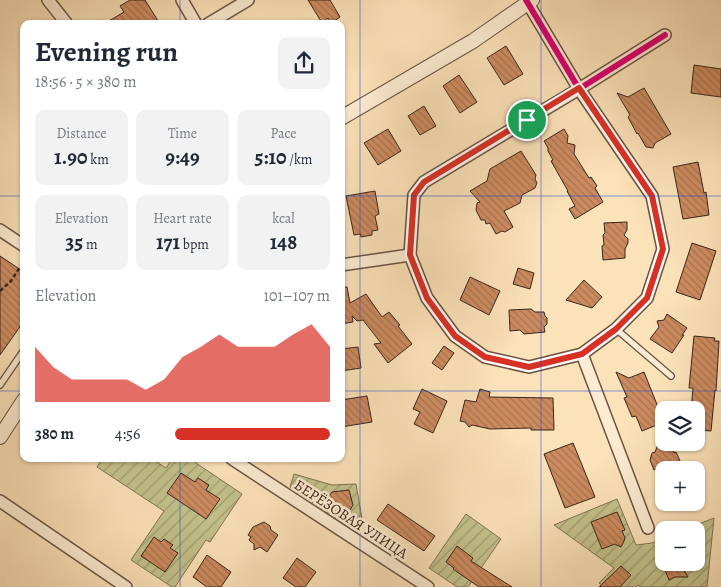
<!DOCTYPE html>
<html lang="en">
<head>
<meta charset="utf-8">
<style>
	body { margin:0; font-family:Alegreya,serif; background:#f2f2f3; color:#1f2937; height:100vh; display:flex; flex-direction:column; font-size:19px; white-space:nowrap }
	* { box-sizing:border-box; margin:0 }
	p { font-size:16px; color:#747a83 }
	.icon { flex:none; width:28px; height:28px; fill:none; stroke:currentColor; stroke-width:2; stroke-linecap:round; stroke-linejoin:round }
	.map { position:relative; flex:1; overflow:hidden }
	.drawer { position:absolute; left:20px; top:20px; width:325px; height:442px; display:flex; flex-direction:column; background:#fff; border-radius:10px; box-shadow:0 1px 4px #0004 }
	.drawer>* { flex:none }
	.tools { position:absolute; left:655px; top:401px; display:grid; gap:10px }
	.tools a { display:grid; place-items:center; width:50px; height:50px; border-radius:10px; background:#fff; box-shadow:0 1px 4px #0004; font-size:25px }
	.pin { position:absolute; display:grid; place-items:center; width:42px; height:42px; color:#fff; margin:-21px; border:2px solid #fff; border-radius:50%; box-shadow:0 1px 5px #0007 }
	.round { display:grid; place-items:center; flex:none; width:52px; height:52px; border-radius:10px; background:#f2f2f3 }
	.head { display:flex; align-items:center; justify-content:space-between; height:85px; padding:0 15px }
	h1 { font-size:28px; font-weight:700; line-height:38px }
	.figures { display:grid; grid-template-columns:repeat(3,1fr); gap:8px; height:85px; padding:5px 15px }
	.figures div { display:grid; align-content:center; border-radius:10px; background:#f2f2f3; text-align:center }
	.figures b { font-size:21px; font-weight:700 }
	.figures small { font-size:14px; font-weight:400 }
	.figures p { font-size:14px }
	.chart { height:140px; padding:10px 15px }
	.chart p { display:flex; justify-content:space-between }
	.chart svg { width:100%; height:90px; margin-top:5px; fill:#d93025; opacity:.7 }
	ul { padding:0 15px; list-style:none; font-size:16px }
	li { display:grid; grid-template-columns:80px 60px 1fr; align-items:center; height:38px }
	li i { height:12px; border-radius:6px; background:#d93025 }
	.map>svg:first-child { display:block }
</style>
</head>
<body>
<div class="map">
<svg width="721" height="587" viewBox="0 0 721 587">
	<defs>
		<pattern id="garden-furrows" width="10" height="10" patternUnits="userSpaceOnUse" patternTransform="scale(1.25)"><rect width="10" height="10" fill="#c4c28c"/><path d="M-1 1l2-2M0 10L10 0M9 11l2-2" fill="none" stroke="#a09d72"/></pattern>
		<pattern id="building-back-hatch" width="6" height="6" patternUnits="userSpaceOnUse" patternTransform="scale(1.25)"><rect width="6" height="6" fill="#cd8c60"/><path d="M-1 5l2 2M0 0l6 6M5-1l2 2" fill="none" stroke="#a7724f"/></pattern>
	</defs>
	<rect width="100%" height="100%" fill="#fce2b9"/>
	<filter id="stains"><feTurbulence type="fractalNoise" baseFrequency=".004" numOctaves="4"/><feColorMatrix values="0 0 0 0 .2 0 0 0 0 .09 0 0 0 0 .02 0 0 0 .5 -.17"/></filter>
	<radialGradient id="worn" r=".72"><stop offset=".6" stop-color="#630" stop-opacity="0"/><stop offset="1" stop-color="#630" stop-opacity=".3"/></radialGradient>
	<g fill="url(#garden-furrows)" stroke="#7f7454">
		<polygon points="102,459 152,459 166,468 172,459 193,459 196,463 242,494 210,542 206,540 175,587 172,587 131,560 164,511 97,467"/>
		<polygon points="294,474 332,485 356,484 363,524 357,533 290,487"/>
		<polygon points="617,499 636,545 652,543 664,538 664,562 696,562 696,530 684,530 714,518 707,587 640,587 638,585 636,587 605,587 599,583 614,568 554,525"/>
		<polygon points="466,514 501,539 468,587 457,587 429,568"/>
	</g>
	<g fill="url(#building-back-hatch)" stroke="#3a251d">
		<polygon points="130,0 145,0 160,24 104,24 124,12 120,6"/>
		<polygon points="308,0 330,0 340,17 331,23 328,18 322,23"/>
		<polygon points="506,46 523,74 504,85 487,58"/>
		<polygon points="694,65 721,69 721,97 691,93"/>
		<polygon points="459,75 477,102 460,113 443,86"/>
		<polygon points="644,88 671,134 655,143 653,148 646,147 638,133 637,134 628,117 630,115 617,93 628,97"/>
		<polygon points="424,106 436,126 420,135 408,116"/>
		<polygon points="388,129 401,151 378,165 364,143"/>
		<polygon points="564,129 568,136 567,143 575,145 574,154 589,178 591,177 597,186 595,188 603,202 575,219 569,209 575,206 567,191 568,191 551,161 553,160 548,151 548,148 544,141"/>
		<polygon points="521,151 536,175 535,179 537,183 535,188 522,195 520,203 504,211 513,227 505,232 502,231 496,234 490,223 486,224 485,220 481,220 476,210 477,203 480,202 470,191 487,181 490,169"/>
		<polygon points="698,162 704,193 706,192 709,215 683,219 673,167"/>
		<polygon points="375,191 379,214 375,216 378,230 372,231 372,235 361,237 360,234 354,235 346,196"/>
		<polygon points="627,222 627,230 624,235 628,239 628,243 625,249 625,258 603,260 602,246 604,245 603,235 605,233 604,223"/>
		<polygon points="692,243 716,251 700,300 676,292"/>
		<polygon points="0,256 24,272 24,321 0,355"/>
		<polygon points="518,268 534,273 530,289 513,284"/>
		<polygon points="470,277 500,291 489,315 460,300"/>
		<polygon points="584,280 602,297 592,308 566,300"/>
		<polygon points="341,287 347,287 350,303 366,294 382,317 389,312 400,325 398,326 412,344 388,363 374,344 381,343 363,320 357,321 352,316 353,322 341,324"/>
		<polygon points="531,309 535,312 544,312 545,316 547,318 547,324 544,327 545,332 524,334 520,330 510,331 509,310"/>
		<polygon points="667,314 687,328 682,335 684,335 672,353 650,339 659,327 657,321 664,320"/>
		<polygon points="694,336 715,338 714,341 719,341 716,391 715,390 711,431 699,430 700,416 696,416 696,410 691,410 693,388 689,388"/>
		<polygon points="444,346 454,353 442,370 432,363"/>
		<polygon points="358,347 361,368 341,371 341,349"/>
		<polygon points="616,372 629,378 644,372 664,422 642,431 636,416 632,417 624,398 627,397"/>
		<polygon points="422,389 447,401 433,433 414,424 420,412 413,409"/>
		<polygon points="480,389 490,392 489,397 553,398 554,430 531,430 531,428 490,429 472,425 469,427 465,422 460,421 465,400 476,402"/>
		<polygon points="367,396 372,422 341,427 341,400"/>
		<polygon points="659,442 672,448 674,453 676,452 684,470 659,470 658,468 654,470 650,460 652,453 655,452"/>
		<polygon points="573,443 595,497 565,508 544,454"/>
		<polygon points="181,473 195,482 198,478 209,485 206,490 220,499 206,519 167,493"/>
		<polygon points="349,490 353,505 348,513 327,499 332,492"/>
		<polygon points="388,504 435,536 424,551 377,520"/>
		<polygon points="617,512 625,530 622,531 625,538 624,541 621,547 615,544 602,549 591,522"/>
		<polygon points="264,522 270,526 271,530 278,535 267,552 260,547 254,550 254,544 249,540 251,537 248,535 253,527"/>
		<polygon points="154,537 161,542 164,539 173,545 170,548 178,553 165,572 141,556"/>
		<polygon points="457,546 473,558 471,561 512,587 479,587 453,569 454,568 446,562"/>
		<polygon points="207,555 231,572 221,587 207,587 193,577"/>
		<polygon points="297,558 316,572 305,587 296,587 283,578"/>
		<polygon points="662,562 679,562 688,577 675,577 669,580"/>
		<polygon points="621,566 631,575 620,587 599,587"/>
	</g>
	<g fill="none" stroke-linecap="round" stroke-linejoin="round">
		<g stroke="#6a5444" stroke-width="8">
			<g id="service">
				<polyline points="616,329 671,376"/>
				<polyline points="0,385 24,350"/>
			</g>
		</g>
		<g stroke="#6a5444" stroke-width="14">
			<g id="minor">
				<polyline points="48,0 67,24"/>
				<polyline points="182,0 196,24"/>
				<polyline points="526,0 579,89 652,196 663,249 647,298 616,329 582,354 529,367 485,357 455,336 427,298 410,255 414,195 424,182 579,89 665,35"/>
				<polyline points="208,24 248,0"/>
				<polyline points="0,230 24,246"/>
				<polyline points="341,265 410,255"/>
				<polyline points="582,354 648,528"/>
				<polyline points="232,459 428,587"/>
				<polyline points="0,501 126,587"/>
			</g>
		</g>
		<g stroke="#6a5444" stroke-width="16">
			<g id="tertiary">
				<polyline points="341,118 473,41 532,0"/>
				<polyline points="0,437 24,400"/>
			</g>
		</g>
		<polyline stroke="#3a251d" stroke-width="2.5" stroke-dasharray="4 2.5" stroke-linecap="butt" points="0,291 11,281 24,261"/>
		<use href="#service" stroke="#fdecd2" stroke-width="5.5"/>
		<use href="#minor" stroke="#fdecd2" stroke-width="11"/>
		<use href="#tertiary" stroke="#fdecd2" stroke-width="14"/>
		<g stroke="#fdecd2" stroke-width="9">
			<polyline id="cycleway" points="526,0 579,89 652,196 663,249 647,298 616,329 582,354 529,367 485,357 455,336 427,298 410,255 414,195 424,182 579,89 665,35"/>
		</g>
		<use href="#cycleway" stroke="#d6006c" stroke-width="6"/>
	</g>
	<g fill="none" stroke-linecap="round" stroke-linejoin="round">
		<g stroke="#fff" stroke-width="10">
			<polygon id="route" points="579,88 652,196 663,249 647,298 616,329 582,354 529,367 485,357 455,336 427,298 410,255 414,195 424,182"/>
		</g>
		<use href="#route" stroke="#d93025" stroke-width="6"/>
	</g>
	<path fill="none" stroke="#1d4ed8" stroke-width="1" stroke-opacity="0.55" d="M180,0v24M360,0v587M541,0v587M0,196h24M341,196h380M0,391h24M341,391h380M180,459v128"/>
	<g text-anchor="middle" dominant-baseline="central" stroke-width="5" stroke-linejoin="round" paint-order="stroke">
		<g font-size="15" fill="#3a251d" stroke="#fdecd2">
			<text transform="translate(351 519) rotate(33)">БЕРЁЗОВАЯ УЛИЦА</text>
		</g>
	</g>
	<rect width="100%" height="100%" filter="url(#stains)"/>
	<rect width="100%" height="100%" fill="url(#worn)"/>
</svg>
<div class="tools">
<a><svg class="icon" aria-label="layers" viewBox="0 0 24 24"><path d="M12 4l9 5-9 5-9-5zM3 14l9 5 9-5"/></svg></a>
<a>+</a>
<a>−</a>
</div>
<div class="pin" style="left:527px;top:120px;background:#1e9e55"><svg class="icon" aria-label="arrive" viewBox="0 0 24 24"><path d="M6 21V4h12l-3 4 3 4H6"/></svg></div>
<section class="drawer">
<div class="head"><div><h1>Evening run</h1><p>18:56 · 5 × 380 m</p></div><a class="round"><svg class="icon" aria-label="share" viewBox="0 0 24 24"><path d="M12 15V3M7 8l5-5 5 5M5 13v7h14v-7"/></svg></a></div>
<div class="figures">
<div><p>Distance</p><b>1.90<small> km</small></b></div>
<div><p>Time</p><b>9:49</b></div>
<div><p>Pace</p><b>5:10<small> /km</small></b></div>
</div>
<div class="figures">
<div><p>Elevation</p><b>35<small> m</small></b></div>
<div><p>Heart rate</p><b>171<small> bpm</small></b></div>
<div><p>kcal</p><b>148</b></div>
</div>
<div class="chart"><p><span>Elevation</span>101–107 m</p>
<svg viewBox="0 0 160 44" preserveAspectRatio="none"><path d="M0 44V17L10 27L20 33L30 33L40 33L50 33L60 38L70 33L80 22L90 17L100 11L110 17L120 17L130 17L140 11L150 6L160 17V44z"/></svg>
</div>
<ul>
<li><b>380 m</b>4:56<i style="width:100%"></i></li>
</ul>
</section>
</div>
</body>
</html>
